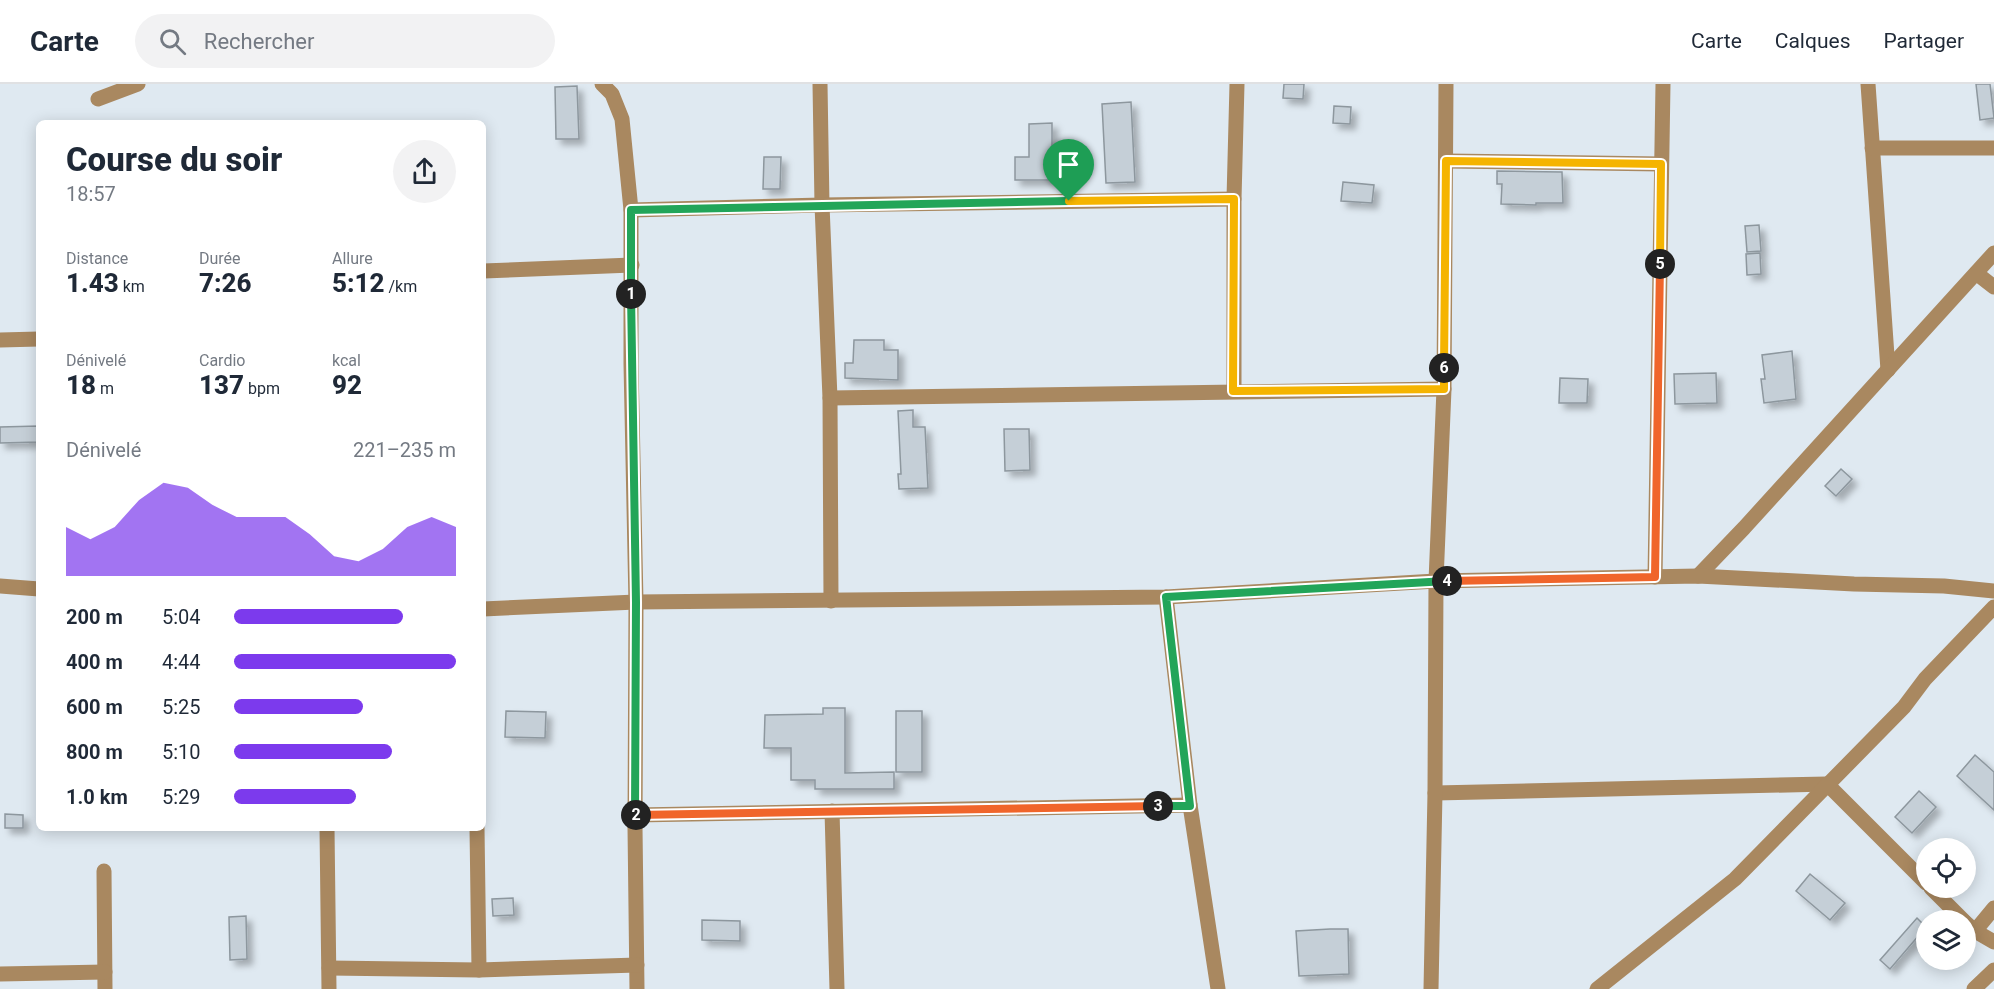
<!DOCTYPE html>
<html lang="fr">
<head>
<meta charset="utf-8">
<style>
	body { margin:0; font-family:Roboto,sans-serif; background:#f2f2f3; color:#1f2937; height:100vh; display:flex; flex-direction:column; font-size:22px; white-space:nowrap }
	* { box-sizing:border-box; margin:0 }
	p { font-size:20px; color:#747a83 }
	.icon { flex:none; width:33px; height:33px; fill:none; stroke:currentColor; stroke-width:2; stroke-linecap:round; stroke-linejoin:round }
	.map { position:relative; flex:1; overflow:hidden }
	.sheet { position:absolute; left:36px; top:36px; width:450px; height:711px; display:flex; flex-direction:column; background:#fff; border-radius:9px; box-shadow:0 3px 15px #0003 }
	.sheet>* { flex:none }
	.tools { position:absolute; left:1916px; top:754px; display:grid; gap:12px }
	.tools a { display:grid; place-items:center; width:60px; height:60px; border-radius:50%; background:#fff; box-shadow:0 3px 15px #0003; font-size:30px }
	.pin { position:absolute; display:grid; place-items:center; width:51px; height:51px; color:#fff; margin:-62px -26px; border-radius:50% 50% 50% 0; rotate:-45deg; box-shadow:0 0 6px #0007 }
	.pin .icon { rotate:45deg }
	.km { position:absolute; width:30px; height:30px; margin:-15px; border-radius:50%; background:#222; color:#fff; font-size:16px; line-height:30px; text-align:center }
	.round { display:grid; place-items:center; flex:none; width:63px; height:63px; border-radius:32px; background:#f2f2f3 }
	.summary { display:flex; align-items:center; justify-content:space-between; height:102px; padding:0 30px }
	h1 { font-size:33px; font-weight:800; line-height:45px }
	.figures { display:grid; grid-template-columns:repeat(3,1fr); gap:9px; height:102px; padding:6px 30px }
	.figures div { display:grid; align-content:center }
	.figures b { font-size:26px; font-weight:800 }
	.figures small { font-size:16px; font-weight:400 }
	.figures p { font-size:16px }
	.chart { height:168px; padding:12px 30px }
	.chart p { display:flex; justify-content:space-between }
	.chart svg { width:100%; height:108px; margin-top:6px; fill:#7c3aed; opacity:.7 }
	ul { padding:0 30px; list-style:none; font-size:20px }
	li { display:grid; grid-template-columns:96px 72px 1fr; align-items:center; height:45px }
	li i { height:15px; border-radius:8px; background:#7c3aed }
	header { display:flex; align-items:center; gap:36px; box-sizing:border-box; height:84px; padding:0 30px; background:#fff; border-bottom:2px solid #e0e1e3 }
	header strong { font-size:28px }
	nav { display:flex; gap:33px; margin-inline-start:auto; font-size:21px }
	.search { width:420px; height:54px; background:#f2f2f3; display:flex; align-items:center; gap:15px; box-sizing:border-box; padding:0 21px; border-radius:33px; color:#747a83; font-size:22px }
	.map>svg:first-child { display:block }
</style>
</head>
<body>
<header>
<strong>Carte</strong>
<div class="search"><svg class="icon" aria-label="search" viewBox="0 0 24 24"><circle cx="10" cy="10" r="6"/><path d="M15 15l6 6"/></svg>Rechercher</div>
<nav><a>Carte</a><a>Calques</a><a>Partager</a></nav>
</header>
<div class="map">
<svg width="1994" height="905" viewBox="0 0 1994 905">
	<defs>
		<filter id="shadow"><feDropShadow dx="5.5" dy="5.5" stdDeviation="3" flood-color="#0004"/></filter>
	</defs>
	<rect width="100%" height="100%" fill="#dfe9f1"/>
	<g fill="#c5cfd7" stroke="#8d979e" stroke-width="1.5" filter="url(#shadow)">
		<polygon points="1284,0 1304,0 1303,15 1283,14"/>
		<polygon points="1976,0 1990,0 1994,34 1980,36"/>
		<polygon points="577,2 579,55 556,55 555,3"/>
		<polygon points="1131,18 1135,98 1106,99 1102,20"/>
		<polygon points="1334,22 1351,23 1350,40 1333,39"/>
		<polygon points="1052,39 1052,96 1015,96 1015,73 1029,73 1029,40"/>
		<polygon points="764,73 781,73 780,105 763,105"/>
		<polygon points="1497,87 1562,88 1563,119 1536,119 1536,121 1501,120 1502,100 1497,100"/>
		<polygon points="1343,98 1374,101 1372,119 1341,117"/>
		<polygon points="1759,141 1761,167 1747,168 1745,142"/>
		<polygon points="1760,169 1761,190 1747,191 1746,170"/>
		<polygon points="854,256 884,256 884,266 898,266 898,296 845,294 845,279 853,279"/>
		<polygon points="1792,267 1796,315 1764,319 1761,295 1765,295 1762,271"/>
		<polygon points="1716,289 1717,319 1675,320 1674,290"/>
		<polygon points="1560,294 1588,295 1587,319 1559,319"/>
		<polygon points="913,326 913,343 925,343 928,404 899,405 898,390 901,390 898,327"/>
		<polygon points="39,342 39,358 0,359 0,343"/>
		<polygon points="1004,345 1029,345 1030,386 1005,387"/>
		<polygon points="1841,385 1852,395 1836,412 1825,402"/>
		<polygon points="823,624 845,624 845,689 894,688 894,705 815,705 815,696 791,696 791,664 764,664 765,631 823,630"/>
		<polygon points="506,627 546,628 545,654 505,653"/>
		<rect x="896" y="627" width="26" height="61"/>
		<polygon points="1975,671 1994,688 1994,726 1957,692"/>
		<polygon points="1919,707 1936,723 1912,749 1895,733"/>
		<polygon points="5,730 23,731 23,744 5,744"/>
		<polygon points="1810,790 1845,819 1830,836 1796,807"/>
		<polygon points="513,814 514,831 493,832 492,815"/>
		<polygon points="246,832 247,875 230,876 229,833"/>
		<polygon points="1917,834 1926,843 1890,885 1880,876"/>
		<polygon points="702,836 740,837 740,857 702,856"/>
		<polygon points="1330,845 1348,845 1349,890 1299,892 1296,847"/>
	</g>
	<g fill="none" stroke-linecap="round" stroke-linejoin="round">
		<g stroke="#a98860" stroke-width="15">
			<polyline points="602,0 612,10 622,35 631,126 631,280 636,518 635,743 637,905"/>
			<polyline points="820,0 822,121 830,314 831,517"/>
			<polyline points="1868,0 1888,286"/>
			<polyline points="98,15 138,0"/>
			<polyline points="1872,64 1994,64"/>
			<polyline points="1446,77 1661,80"/>
			<polyline points="631,126 822,121 1234,115"/>
			<polyline points="483,187 632,181"/>
			<polyline points="1976,189 1994,203"/>
			<polyline points="0,256 39,255"/>
			<polyline points="1234,307 1234,115 1237,0"/>
			<polyline points="830,314 1444,305"/>
			<polyline points="1698,492 1744,444 1994,169"/>
			<polyline points="1655,493 1663,0"/>
			<polyline points="0,502 39,505"/>
			<polyline points="1166,513 1190,721 1218,905"/>
			<polyline points="483,525 636,518 1166,513 1436,497 1698,492 1854,500 1944,502 1994,507"/>
			<polyline points="1435,709 1827,700 1926,799"/>
			<polyline points="832,727 837,905"/>
			<polyline points="635,731 1190,721"/>
			<polyline points="327,744 329,905"/>
			<polyline points="477,744 479,886"/>
			<polyline points="104,787 105,905"/>
			<polyline points="1931,804 1964,837"/>
			<polyline points="1965,838 1975,847 1994,858"/>
			<polyline points="1975,847 1994,824"/>
			<polyline points="329,884 479,886 637,881"/>
			<polyline points="0,890 105,888"/>
			<polyline points="1431,905 1435,709 1436,497 1444,305 1446,0"/>
			<polyline points="1597,905 1735,795 1904,623 1925,595 1994,523"/>
			<polyline points="1974,905 1994,886"/>
		</g>
	</g>
	<g fill="none" stroke-linecap="round" stroke-linejoin="round">
		<g stroke="#fff" stroke-width="12">
			<polyline id="split-1" points="631,210 631,126 1069,117"/>
		</g>
		<g stroke="#fff" stroke-width="12">
			<polyline id="split-2" points="631,210 636,518 635,731 636,731"/>
		</g>
		<g stroke="#fff" stroke-width="12">
			<polyline id="split-3" points="636,731 1158,722"/>
		</g>
		<g stroke="#fff" stroke-width="12">
			<polyline id="split-4" points="1158,722 1190,722 1166,513 1447,497"/>
		</g>
		<g stroke="#fff" stroke-width="12">
			<polyline id="split-5" points="1447,497 1655,493 1660,180"/>
		</g>
		<g stroke="#fff" stroke-width="12">
			<polyline id="split-6" points="1444,284 1446,77 1661,80 1660,180"/>
		</g>
		<g stroke="#fff" stroke-width="12">
			<polyline id="split-7" points="1069,117 1234,115 1233,307 1444,305 1444,284"/>
		</g>
		<use href="#split-1" stroke="#22a559" stroke-width="8"/>
		<use href="#split-2" stroke="#22a559" stroke-width="8"/>
		<use href="#split-3" stroke="#f0652b" stroke-width="8"/>
		<use href="#split-4" stroke="#22a559" stroke-width="8"/>
		<use href="#split-5" stroke="#f0652b" stroke-width="8"/>
		<use href="#split-6" stroke="#f5b400" stroke-width="8"/>
		<use href="#split-7" stroke="#f5b400" stroke-width="8"/>
	</g>
</svg>
<div class="tools">
<a><svg class="icon" aria-label="locate" viewBox="0 0 24 24"><circle cx="12" cy="12" r="6"/><path d="M12 2v4M12 18v4M2 12h4M18 12h4"/></svg></a>
<a><svg class="icon" aria-label="layers" viewBox="0 0 24 24"><path d="M12 4l9 5-9 5-9-5zM3 14l9 5 9-5"/></svg></a>
</div>
<div class="pin" style="left:1069px;top:117px;background:#1e9e55"><svg class="icon" aria-label="arrive" viewBox="0 0 24 24"><path d="M6 21V4h12l-3 4 3 4H6"/></svg></div>
<b class="km" style="left:631px;top:210px">1</b>
<b class="km" style="left:636px;top:731px">2</b>
<b class="km" style="left:1158px;top:722px">3</b>
<b class="km" style="left:1447px;top:497px">4</b>
<b class="km" style="left:1660px;top:180px">5</b>
<b class="km" style="left:1444px;top:284px">6</b>
<section class="sheet">
<div class="summary"><div><h1>Course du soir</h1><p>18:57</p></div><a class="round"><svg class="icon" aria-label="share" viewBox="0 0 24 24"><path d="M12 15V3M7 8l5-5 5 5M5 13v7h14v-7"/></svg></a></div>
<div class="figures">
<div><p>Distance</p><b>1.43<small> km</small></b></div>
<div><p>Durée</p><b>7:26</b></div>
<div><p>Allure</p><b>5:12<small> /km</small></b></div>
</div>
<div class="figures">
<div><p>Dénivelé</p><b>18<small> m</small></b></div>
<div><p>Cardio</p><b>137<small> bpm</small></b></div>
<div><p>kcal</p><b>92</b></div>
</div>
<div class="chart"><p><span>Dénivelé</span>221–235 m</p>
<svg viewBox="0 0 160 44" preserveAspectRatio="none"><path d="M0 44V24L10 29L20 24L30 13L40 6L50 8L60 15L70 20L80 20L90 20L100 27L110 36L120 38L130 33L140 24L150 20L160 24V44z"/></svg>
</div>
<ul>
<li><b>200 m</b>5:04<i style="width:76%"></i></li>
<li><b>400 m</b>4:44<i style="width:100%"></i></li>
<li><b>600 m</b>5:25<i style="width:58%"></i></li>
<li><b>800 m</b>5:10<i style="width:71%"></i></li>
<li><b>1.0 km</b>5:29<i style="width:55%"></i></li>
</ul>
</section>
</div>
</body>
</html>
